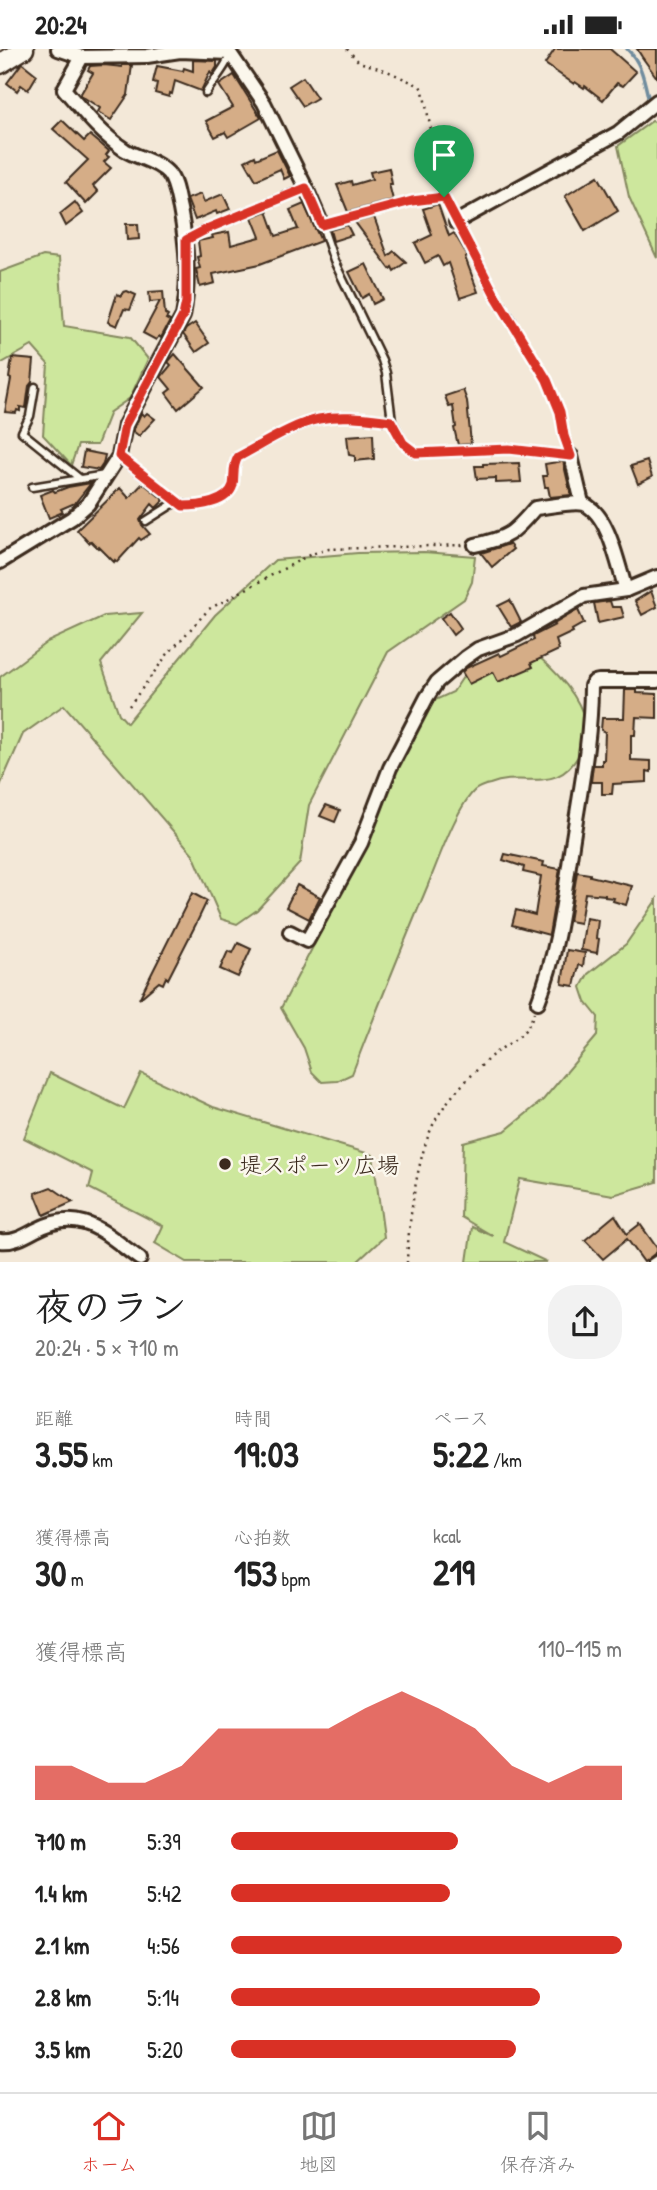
<!DOCTYPE html>
<html lang="ja">
<head>
<meta charset="utf-8">
<style>
	body { margin:0; font-family:"Patrick Hand","Klee One",sans-serif; background:#f2f2f2; color:#222; height:100vh; display:flex; flex-direction:column; font-size:26px; white-space:nowrap }
	* { box-sizing:border-box; margin:0 }
	p { font-size:23px; color:#767676 }
	.icon { flex:none; width:38px; height:38px; fill:none; stroke:currentColor; stroke-width:2; stroke-linecap:round; stroke-linejoin:round }
	.map { position:relative; height:1213px; overflow:hidden }
	.details { display:flex; flex-direction:column; background:#fff; flex:1 }
	.details>* { flex:none }
	.pin { position:absolute; display:grid; place-items:center; width:60px; height:60px; color:#fff; margin:-72px -30px; border-radius:50% 50% 50% 0; rotate:-45deg; box-shadow:0 0 7px #0007 }
	.pin .icon { rotate:45deg }
	.round { display:grid; place-items:center; flex:none; width:74px; height:74px; border-radius:28px; background:#f2f2f2 }
	.summary { display:flex; align-items:center; justify-content:space-between; height:119px; padding:0 35px }
	h1 { font-size:38px; font-weight:700; line-height:52px }
	.stats { display:grid; grid-template-columns:repeat(3,1fr); gap:10px; height:119px; padding:7px 35px }
	.stats div { display:grid; align-content:center }
	.stats b { font-size:35px; font-weight:700 }
	.stats small { font-size:19px; font-weight:400 }
	.stats p { font-size:19px }
	.chart { height:196px; padding:14px 35px }
	.chart p { display:flex; justify-content:space-between }
	.chart svg { width:100%; height:126px; margin-top:7px; fill:#d93025; opacity:.7 }
	ul { padding:0 35px; list-style:none; font-size:23px }
	li { display:grid; grid-template-columns:112px 84px 1fr; align-items:center; height:52px }
	li i { height:18px; border-radius:9px; background:#d93025 }
	.status { display:flex; justify-content:space-between; align-items:center; height:49px; padding:0 35px; background:#fff; direction:ltr }
	.status svg { height:19px; fill:currentColor }
	.tabs { display:flex; justify-content:space-around; align-items:center; height:98px; border-top:2px solid #e0e0e0; background:#fff; font-size:19px; color:#767676 }
	.tabs a { display:grid; justify-items:center; gap:4px }
	.tabs .selected { color:#d93025 }
	.map>svg:first-child { display:block }
</style>
</head>
<body>
<div class="status"><b>20:24</b><svg viewBox="0 0 49 12"><path d="M0 12V9h3v3zM5 12V6h3v6zM10 12V3h3v9zM15 12V0h3v12zM26 1h20v11H26zM47 4h2v5h-2z"/></svg></div>
<div class="map">
<svg width="657" height="1214" viewBox="0 0 657 1214">
	<rect width="100%" height="100%" fill="#f3e8d8"/>
	<filter id="ink" filterUnits="userSpaceOnUse"><feTurbulence type="fractalNoise" baseFrequency=".0143" numOctaves="2"/><feDisplacementMap in="SourceGraphic" scale="14" xChannelSelector="R" yChannelSelector="G"/><feConvolveMatrix kernelMatrix="1 2 1 2 8 2 1 2 1" color-interpolation-filters="sRGB"/></filter>
	<g filter="url(#ink)">
		<g fill="#cde79d" stroke="#84885e" stroke-width="2">
			<polygon points="652,72 657,74 657,209 629,148 618,97"/>
			<polygon points="43,207 59,209 64,277 130,288 148,310 130,349 110,363 97,396 78,396 71,416 43,386 48,315 32,297 0,315 0,223"/>
			<polygon points="424,503 475,507 472,533 464,550 388,603 309,756 300,814 257,861 237,875 221,870 193,805 64,656 23,685 0,737 0,628 47,593 104,567 142,564 101,614 119,665 127,674 215,566 275,511 358,504"/>
			<path d="M537,606c24,21 61,59 45,94 -23,49 -57,21 -92,35 -5,1 -11,3 -15,6 -18,17 -35,66 -45,90 -27,65 -53,129 -78,194l-15,7 -15,1 -10,-10 -8,-24 -23,-40 48,-92 82,-185 22,-30 20,-9 12,-18z"/>
			<polygon points="657,850 657,1133 613,1146 520,1130 504,1193 547,1213 467,1213 472,1178 493,1187 461,1168 463,1093 505,1082 543,1051 597,987 598,968 586,953 581,938 588,925 626,895"/>
			<polygon points="50,1024 124,1060 141,1024 213,1058 373,1106 384,1188 357,1213 187,1213 155,1194 163,1177 89,1139 93,1124 24,1089"/>
		</g>
		<g fill="none" stroke-linecap="round" stroke-linejoin="round">
			<path stroke="#708c9e" stroke-width="3.5" d="M627,0c14,13 17,30 21,48"/>
		</g>
		<g fill="#d5ad87" stroke="#3b2a1e" stroke-width="2">
			<polygon points="555,0 610,0 636,23 623,37 617,34 603,51 585,37 584,39 575,33 574,35 545,15"/>
			<polygon points="637,0 657,0 657,29 642,8"/>
			<polygon points="193,11 217,12 217,18 212,26 210,23 201,42 175,32 172,45 170,44 169,48 155,44 157,34 153,33 157,17 183,22 184,19 193,22"/>
			<polygon points="22,14 37,26 28,41 21,36 17,42 7,34"/>
			<polygon points="104,16 122,18 122,16 132,16 128,46 111,71 98,63 100,59 80,46 93,24 88,21 90,17"/>
			<polygon points="234,26 261,69 228,88 225,83 215,88 206,72 233,58 219,36"/>
			<polygon points="303,28 317,49 303,57 289,37"/>
			<polygon points="62,71 84,92 90,86 109,102 106,106 109,108 104,113 111,119 93,137 98,143 86,155 66,133 88,111 53,80"/>
			<polygon points="277,101 290,127 284,130 280,120 256,131 245,112 255,107 256,110"/>
			<polygon points="389,119 392,135 389,135 393,151 348,163 337,136 351,132 352,136 372,130 370,123"/>
			<polygon points="598,127 618,162 585,182 565,147"/>
			<polygon points="201,145 204,153 223,145 230,160 217,165 216,162 195,171 187,150"/>
			<polygon points="75,153 83,164 66,177 60,165"/>
			<polygon points="304,155 321,192 260,215 213,225 215,234 200,238 196,220 200,219 197,208 200,207 198,192 213,189 212,186 229,183 231,196 260,188 252,168 267,162 276,187 298,180 290,161"/>
			<polygon points="438,155 449,187 454,184 468,207 465,208 478,243 460,249 448,214 443,217 438,207 425,214 415,194 432,186 423,160"/>
			<polygon points="374,168 388,207 394,202 406,213 394,222 392,218 390,220 355,173"/>
			<polygon points="126,175 138,175 139,190 127,191"/>
			<polygon points="347,176 352,186 333,192 330,181"/>
			<polygon points="366,215 383,250 373,255 369,245 362,249 349,223"/>
			<polygon points="127,242 136,246 130,261 124,260 117,277 108,273 117,245 121,247 123,243"/>
			<polygon points="163,242 165,265 168,267 166,270 170,272 161,289 159,287 156,291 143,284 160,252 150,253 149,243"/>
			<polygon points="195,274 209,294 196,303 183,285 186,280"/>
			<polygon points="175,305 204,338 178,360 166,344 171,340 161,328 171,316 168,313"/>
			<polygon points="12,309 34,311 32,333 29,337 26,359 20,358 20,362 17,361 16,364 5,363 11,330 9,329"/>
			<polygon points="463,341 467,352 471,395 458,396 454,379 456,378 453,357 449,358 445,347"/>
			<polygon points="141,364 144,367 147,364 155,370 139,387 133,382"/>
			<polygon points="373,385 374,410 355,412 355,407 349,406 347,387"/>
			<polygon points="84,402 105,406 103,415 99,421 81,418"/>
			<polygon points="563,412 571,446 550,448 548,438 545,438 543,427 547,427 545,415"/>
			<polygon points="647,412 652,428 638,435 631,417"/>
			<polygon points="519,414 521,433 496,434 496,429 477,430 475,417 483,417 483,415"/>
			<polygon points="91,434 75,454 61,460 63,463 49,469 40,446 53,441 55,443 68,438"/>
			<polygon points="143,434 164,451 156,459 152,455 140,471 142,476 150,485 141,491 139,489 117,513 115,511 114,513 99,498 98,499 91,492 89,494 77,481 120,439 129,449"/>
			<polygon points="509,495 513,500 492,518 481,504"/>
			<polygon points="651,542 657,558 642,566 635,552"/>
			<polygon points="510,551 521,573 511,578 498,557"/>
			<polygon points="610,552 612,558 621,558 624,568 598,574 594,554"/>
			<polygon points="578,561 584,574 572,581 573,583 556,591 559,601 531,614 533,618 498,633 493,623 469,635 462,623 466,619 499,604 501,607 534,591 533,587 555,576 554,575"/>
			<polygon points="450,563 461,579 453,586 441,569"/>
			<polygon points="625,641 637,641 637,644 657,645 657,669 636,668 635,686 631,686 631,711 651,712 651,723 647,722 647,733 613,735 612,745 602,745 602,733 591,733 593,716 602,716 602,711 604,711 605,683 601,681 602,669 624,669"/>
			<polygon points="326,756 340,761 335,773 320,767"/>
			<polygon points="505,805 544,813 543,817 560,820 549,886 512,876 516,861 535,866 541,827 523,823 524,818 503,811"/>
			<polygon points="577,823 590,825 590,827 632,837 626,856 613,852 614,849 605,848 605,846 585,844 580,874 569,872"/>
			<polygon points="297,836 320,848 309,870 286,858"/>
			<polygon points="192,844 207,852 196,875 168,930 166,928 163,935 159,933 139,950"/>
			<polygon points="586,869 598,871 596,889 599,890 597,904 581,901"/>
			<polygon points="238,894 251,900 238,928 220,920 228,902 233,904"/>
			<polygon points="567,901 585,904 583,917 579,916 574,937 562,935"/>
			<polygon points="51,1138 73,1153 44,1166 35,1144"/>
			<polygon points="615,1166 627,1185 640,1175 657,1199 657,1203 644,1213 627,1190 603,1210 585,1191"/>
		</g>
		<g fill="none" stroke-linecap="round" stroke-linejoin="round">
			<g stroke="#3b2a1e" stroke-width="11">
				<g id="lane">
					<path d="M206,44c6,-10 23,-30 24,-39"/>
					<polyline points="186,191 209,179 306,139"/>
					<polyline points="512,272 495,246 444,148 412,152 322,176 334,212 382,311 386,324 392,372 403,394 416,404 509,400 571,407"/>
					<polyline points="35,338 30,367 22,383 79,429"/>
					<path d="M119,407l57,46c14,8 47,2 55,-13 5,-10 1,-22 7,-32 25,-13 51,-30 78,-37 24,-7 51,-2 76,1"/>
					<polyline points="32,438 105,426"/>
					<polyline points="146,472 176,453"/>
					<polyline points="651,1214 657,1210"/>
				</g>
			</g>
			<g stroke="#3b2a1e" stroke-width="18">
				<g id="street">
					<polyline points="58,0 82,8 147,7 180,2 230,4 264,54 306,139 322,176"/>
					<polyline points="456,173 618,84 657,52"/>
					<polyline points="571,407 582,454"/>
					<path d="M475,496c33,-7 38,-11 60,-37 11,-1 39,-7 49,-4 25,10 34,62 42,86"/>
					<path d="M0,513l72,-44 16,-14 31,-48 6,-31 58,-109c7,-36 4,-71 -3,-107 -3,-12 -4,-27 -12,-36 -11,-12 -30,-15 -43,-23 -25,-17 -42,-39 -61,-61l18,-32"/>
					<polyline points="290,883 307,892 361,794 390,719 427,648 437,633 465,609 478,600 517,586 584,547 626,541 657,528"/>
					<path d="M538,953c20,-50 26,-104 34,-157 8,-53 19,-105 19,-159l3,-4 5,-1h58"/>
					<path d="M0,1192c13,2 25,-5 36,-11 46,-24 68,3 104,29"/>
				</g>
			</g>
			<g stroke="#3b2a1e" stroke-width="23">
				<polyline id="secondary" points="0,15 24,0"/>
			</g>
			<g stroke="#3b2a1e" stroke-width="2.5" stroke-dasharray="2 5" stroke-linecap="butt">
				<polyline points="347,0 359,13 385,21 420,37 423,42 443,140"/>
				<polyline points="516,279 547,331 560,363 568,397"/>
				<polyline points="129,657 167,606 209,560 311,505 329,500 465,496"/>
				<path d="M407,1214c1,-38 10,-109 28,-142 13,-24 33,-42 52,-61 19,-19 38,-18 47,-48"/>
			</g>
			<use href="#lane" stroke="#fbf7ec" stroke-width="6"/>
			<use href="#street" stroke="#fbf7ec" stroke-width="12"/>
			<use href="#secondary" stroke="#fbf7ec" stroke-width="18"/>
		</g>
	</g>
	<g fill="none" stroke-linecap="round" stroke-linejoin="round" filter="url(#ink)">
		<g stroke="#fff" stroke-width="14">
			<path id="route" d="M306,139l16,37 90,-24 32,-4 51,98 52,85 13,32 4,24 7,20 -62,-7 -93,4 -13,-10 -12,-22c-24,-3 -48,-7 -72,-2 -28,6 -56,25 -81,38 -6,10 -3,17 -5,28 -5,18 -34,21 -50,21l-64,-50 6,-31 58,-109 3,-14v-62l23,-12z"/>
		</g>
		<use href="#route" stroke="#d93025" stroke-width="9"/>
	</g>
	<circle fill="#3b2a1e" stroke="#fbf7ec" stroke-width="2.5" cx="225" cy="1115" r="7"/>
	<g text-anchor="middle" dominant-baseline="central" stroke-width="5" stroke-linejoin="round" paint-order="stroke">
		<g font-size="23" fill="#3b2a1e" stroke="#fbf7ec" text-anchor="start">
			<text x="239" y="1115">堤スポーツ広場</text>
		</g>
	</g>
</svg>
<div class="pin" style="left:444px;top:148px;background:#1e9e55"><svg class="icon" aria-label="arrive" viewBox="0 0 24 24"><path d="M6 21V4h12l-3 4 3 4H6"/></svg></div>
</div>
<section class="details">
<div class="summary"><div><h1>夜のラン</h1><p>20:24 · 5 × 710 m</p></div><a class="round"><svg class="icon" aria-label="share" viewBox="0 0 24 24"><path d="M12 15V3M7 8l5-5 5 5M5 13v7h14v-7"/></svg></a></div>
<div class="stats">
<div><p>距離</p><b>3.55<small> km</small></b></div>
<div><p>時間</p><b>19:03</b></div>
<div><p>ペース</p><b>5:22<small> /km</small></b></div>
</div>
<div class="stats">
<div><p>獲得標高</p><b>30<small> m</small></b></div>
<div><p>心拍数</p><b>153<small> bpm</small></b></div>
<div><p>kcal</p><b>219</b></div>
</div>
<div class="chart"><p><span>獲得標高</span>110–115 m</p>
<svg viewBox="0 0 160 44" preserveAspectRatio="none"><path d="M0 44V32L10 32L20 38L30 38L40 32L50 19L60 19L70 19L80 19L90 12L100 6L110 12L120 19L130 32L140 38L150 32L160 32V44z"/></svg>
</div>
<ul>
<li><b>710 m</b>5:39<i style="width:58%"></i></li>
<li><b>1.4 km</b>5:42<i style="width:56%"></i></li>
<li><b>2.1 km</b>4:56<i style="width:100%"></i></li>
<li><b>2.8 km</b>5:14<i style="width:79%"></i></li>
<li><b>3.5 km</b>5:20<i style="width:73%"></i></li>
</ul>
</section>
<nav class="tabs">
<a class="selected"><svg class="icon" aria-label="home" viewBox="0 0 24 24"><path d="M3 11l9-7 9 7M6 9v11h12V9"/></svg>ホーム</a>
<a><svg class="icon" aria-label="map" viewBox="0 0 24 24"><path d="M3 6l6-2 6 2 6-2v14l-6 2-6-2-6 2zM9 4v14M15 6v14"/></svg>地図</a>
<a><svg class="icon" aria-label="saved" viewBox="0 0 24 24"><path d="M7 4h10v16l-5-4-5 4z"/></svg>保存済み</a>
</nav>
</body>
</html>
